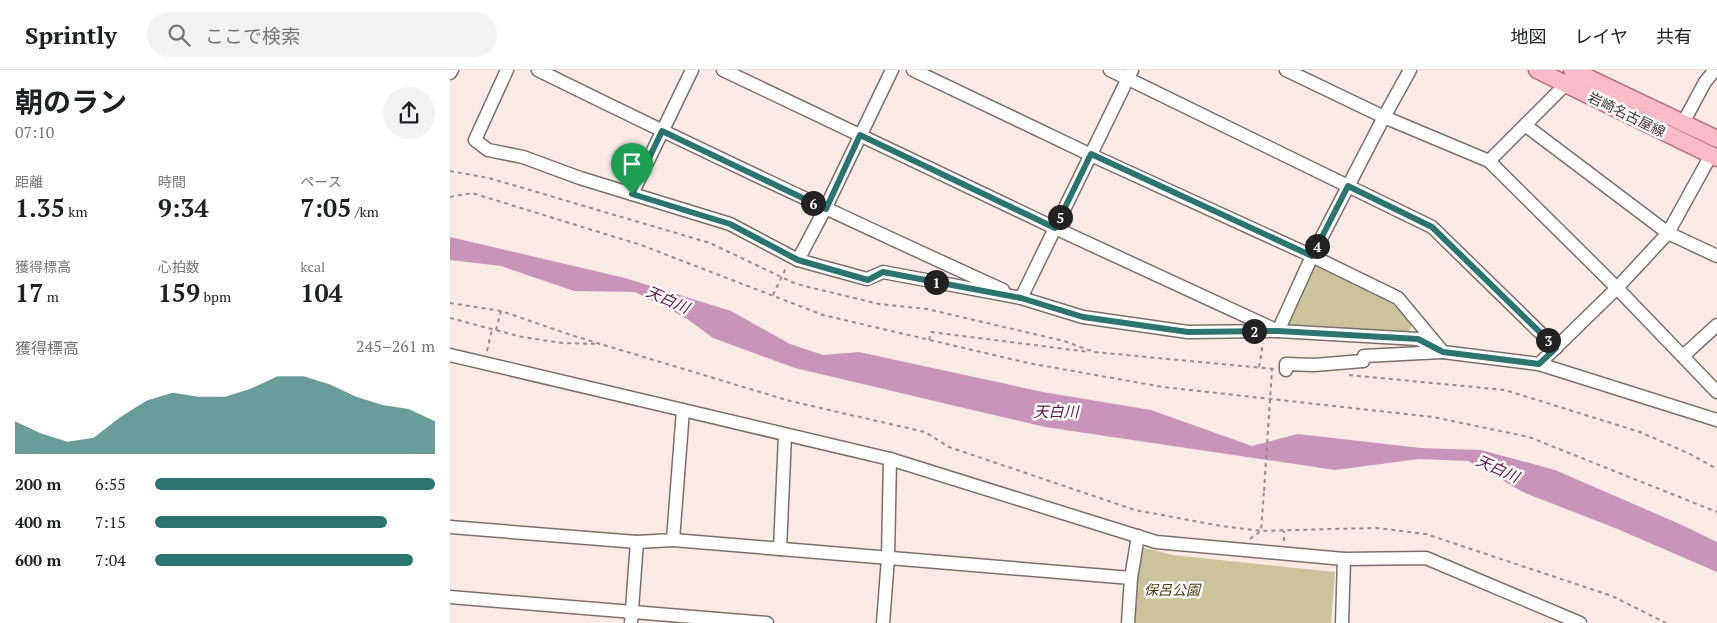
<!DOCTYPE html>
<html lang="ja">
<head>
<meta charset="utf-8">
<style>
	body { margin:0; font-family:"PT Serif","Noto Sans JP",serif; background:#f2f2f2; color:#202124; height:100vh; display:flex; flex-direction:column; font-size:19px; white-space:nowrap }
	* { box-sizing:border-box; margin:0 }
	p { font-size:16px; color:#757577 }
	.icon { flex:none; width:28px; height:28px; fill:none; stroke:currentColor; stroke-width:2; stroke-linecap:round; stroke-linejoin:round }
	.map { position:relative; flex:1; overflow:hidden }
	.sheet { display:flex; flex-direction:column; background:#fff; width:450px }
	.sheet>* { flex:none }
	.pin { position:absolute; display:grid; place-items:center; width:42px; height:42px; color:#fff; margin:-51px -21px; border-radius:50% 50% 50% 0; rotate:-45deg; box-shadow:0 0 5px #0007 }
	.pin .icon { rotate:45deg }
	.km { position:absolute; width:25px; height:25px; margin:-12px; border-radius:50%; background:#222; color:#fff; font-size:14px; line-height:25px; text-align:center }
	.round { display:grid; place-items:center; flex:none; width:52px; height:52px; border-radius:26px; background:#f2f2f2 }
	.head { display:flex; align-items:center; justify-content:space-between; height:85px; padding:0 15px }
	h1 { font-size:28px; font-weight:700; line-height:38px }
	.figures { display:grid; grid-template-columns:repeat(3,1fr); gap:8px; height:85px; padding:5px 15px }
	.figures div { display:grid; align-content:center }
	.figures b { font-size:25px; font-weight:700 }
	.figures small { font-size:14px; font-weight:400 }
	.figures p { font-size:14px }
	.chart { height:140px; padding:10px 15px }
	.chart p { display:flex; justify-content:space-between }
	.chart svg { width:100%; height:90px; margin-top:5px; fill:#2c756f; opacity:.7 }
	ul { padding:0 15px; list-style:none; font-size:16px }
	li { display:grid; grid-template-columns:80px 60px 1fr; align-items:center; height:38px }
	li i { height:12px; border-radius:6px; background:#2c756f }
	header { display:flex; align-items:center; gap:30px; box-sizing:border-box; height:70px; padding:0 25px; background:#fff; border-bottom:1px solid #e0e0e0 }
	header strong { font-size:24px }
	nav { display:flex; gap:28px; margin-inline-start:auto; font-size:18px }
	.search { width:350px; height:45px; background:#f2f2f2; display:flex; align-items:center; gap:12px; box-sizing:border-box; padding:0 18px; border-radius:28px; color:#757577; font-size:19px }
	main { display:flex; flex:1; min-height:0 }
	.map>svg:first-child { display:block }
</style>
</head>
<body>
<header>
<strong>Sprintly</strong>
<div class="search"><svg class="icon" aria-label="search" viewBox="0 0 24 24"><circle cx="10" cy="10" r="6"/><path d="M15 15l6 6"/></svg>ここで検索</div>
<nav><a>地図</a><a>レイヤ</a><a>共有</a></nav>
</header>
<main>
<section class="sheet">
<div class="head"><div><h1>朝のラン</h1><p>07:10</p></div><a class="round"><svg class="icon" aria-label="share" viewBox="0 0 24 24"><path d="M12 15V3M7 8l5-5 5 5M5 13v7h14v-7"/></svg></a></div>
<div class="figures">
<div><p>距離</p><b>1.35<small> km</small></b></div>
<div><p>時間</p><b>9:34</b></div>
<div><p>ペース</p><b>7:05<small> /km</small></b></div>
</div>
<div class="figures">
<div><p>獲得標高</p><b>17<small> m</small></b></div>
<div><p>心拍数</p><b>159<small> bpm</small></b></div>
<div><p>kcal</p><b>104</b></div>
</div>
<div class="chart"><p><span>獲得標高</span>245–261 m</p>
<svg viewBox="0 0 160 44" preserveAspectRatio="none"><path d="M0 44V28L10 34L20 38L30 36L40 26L50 18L60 14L70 16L80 16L90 12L100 6L110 6L120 10L130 16L140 20L150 22L160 28V44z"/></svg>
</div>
<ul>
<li><b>200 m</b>6:55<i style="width:100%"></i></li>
<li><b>400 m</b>7:15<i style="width:83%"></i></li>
<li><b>600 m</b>7:04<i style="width:92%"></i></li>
</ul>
</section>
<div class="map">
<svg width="1267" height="553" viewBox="0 0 1267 553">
	<rect width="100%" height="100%" fill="#f9eae5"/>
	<g fill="#cbc39c">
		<polygon points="864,194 941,232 962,255 958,264 837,256"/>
		<polygon points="691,477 723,485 885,502 881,553 684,553"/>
	</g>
	<polygon fill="#c994b9" points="0,167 175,208 281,241 340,274 373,285 409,282 593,322 701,340 802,376 848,364 971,378 1031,380 1105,400 1232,455 1267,472 1267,502 1165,458 1075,423 1018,391 969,389 885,400 595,357 345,298 263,268 236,248 185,222 124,221 51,196 0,190"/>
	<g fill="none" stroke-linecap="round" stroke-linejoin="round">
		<g stroke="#7c6f6b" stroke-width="15">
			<g id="minor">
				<polyline points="57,0 25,70 38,80 73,87 130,108 280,154 348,190 417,209 433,202 571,228 633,247 738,262 828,261 968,269 993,282"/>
				<path d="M88,0c154,76 309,149 465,220"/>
				<polyline points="273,0 605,158 828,261 862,186 934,47 960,0"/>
				<polyline points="463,0 641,85 862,186 948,228 993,282 1089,294 1267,350"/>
				<polyline points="660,0 982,157 1106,278"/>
				<polyline points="836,0 934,47 1039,91 1167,218 1267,322"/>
				<polyline points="0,3 2,0"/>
				<polyline points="1233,53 1255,12 1265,0"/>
				<polyline points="1075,55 1218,163 1267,186"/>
				<polyline points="1039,91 1116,14"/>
				<polyline points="182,124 242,0"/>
				<polyline points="348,190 375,139 442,0"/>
				<polyline points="571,228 682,0"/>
				<polyline points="0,285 233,340 223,470 187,472 0,457"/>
				<polyline points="1233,286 1267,255"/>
				<polyline points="1089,294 1167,218 1218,163 1261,85"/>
				<polyline points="836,300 836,294 864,295 913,291 914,286 991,282"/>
				<polyline points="233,340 440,389 706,472 894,489 976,488 1130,553"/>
				<polyline points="223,470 681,508 678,553"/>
				<polyline points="330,479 335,365"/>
				<polyline points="681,508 688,466"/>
				<polyline points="0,527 317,553"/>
				<polyline points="181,553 187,472"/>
				<polyline points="433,553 438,488 440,389"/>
				<polyline points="892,553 894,489"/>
			</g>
		</g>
		<g stroke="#b6707c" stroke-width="19">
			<g id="major">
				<polyline points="1087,0 1267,88"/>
				<polyline points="1122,0 1267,69"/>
			</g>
		</g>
		<g stroke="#988d8a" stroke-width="2" stroke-dasharray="4 4" stroke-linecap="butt">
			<polyline points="0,101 39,108 260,173 346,214 429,234 477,239 614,271 644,282 824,299"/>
			<polyline points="0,127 22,123 191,175 373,245 578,293 713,317 983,347 1079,367 1267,442"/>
			<polyline points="323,225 337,196"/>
			<polyline points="0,233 51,241 124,266 340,331 475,362 499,377 685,440 771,456 811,461 814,421"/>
			<polyline points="0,248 72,267 112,273 150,274"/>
			<polyline points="46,260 51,241"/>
			<polyline points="479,270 481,262 639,282"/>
			<polyline points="37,281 42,259"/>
			<polyline points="809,297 813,273"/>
			<polyline points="899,305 1055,320 1190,362 1240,384 1267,399"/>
			<polyline points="800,469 811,461 880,459 927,458 976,464 1162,526 1216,553"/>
			<polyline points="834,471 834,461"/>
		</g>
		<use href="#minor" stroke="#fff" stroke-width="12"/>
		<use href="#major" stroke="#f9bbc7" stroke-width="16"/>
		<polyline stroke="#988d8a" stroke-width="2" stroke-dasharray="4 4" stroke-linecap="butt" points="814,421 822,299"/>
	</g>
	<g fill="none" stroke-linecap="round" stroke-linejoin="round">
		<g stroke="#fff" stroke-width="10">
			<polygon id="route" points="212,61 376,139 410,65 605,158 641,84 862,186 898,116 982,157 1106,278 1089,294 993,282 968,269 828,261 738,262 633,247 571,228 433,202 418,210 348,190 280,154 182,124"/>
		</g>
		<use href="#route" stroke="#2c756f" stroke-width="6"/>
	</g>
	<g text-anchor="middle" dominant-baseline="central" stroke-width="5" stroke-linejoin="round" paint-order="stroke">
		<g font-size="14" fill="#403a38" stroke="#fdfaf9">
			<text transform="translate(1177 44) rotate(26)">岩崎名古屋線</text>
		</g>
		<g font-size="14" font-style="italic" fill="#49400f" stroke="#fdfaf9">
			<text x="722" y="519">保呂公園</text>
		</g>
		<g font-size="15" font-style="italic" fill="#571849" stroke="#fdfaf9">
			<text transform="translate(218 229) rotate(24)">天白川</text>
			<text x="606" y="341">天白川</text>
			<text transform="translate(1048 398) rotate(24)">天白川</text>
		</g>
	</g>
</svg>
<div class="pin" style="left:182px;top:124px;background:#1e9e55"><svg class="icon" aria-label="arrive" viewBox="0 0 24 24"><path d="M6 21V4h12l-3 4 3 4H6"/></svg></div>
<b class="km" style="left:486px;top:212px">1</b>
<b class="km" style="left:804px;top:261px">2</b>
<b class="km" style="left:1098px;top:270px">3</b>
<b class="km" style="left:867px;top:176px">4</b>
<b class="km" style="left:610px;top:147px">5</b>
<b class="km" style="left:363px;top:133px">6</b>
</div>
</main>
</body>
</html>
